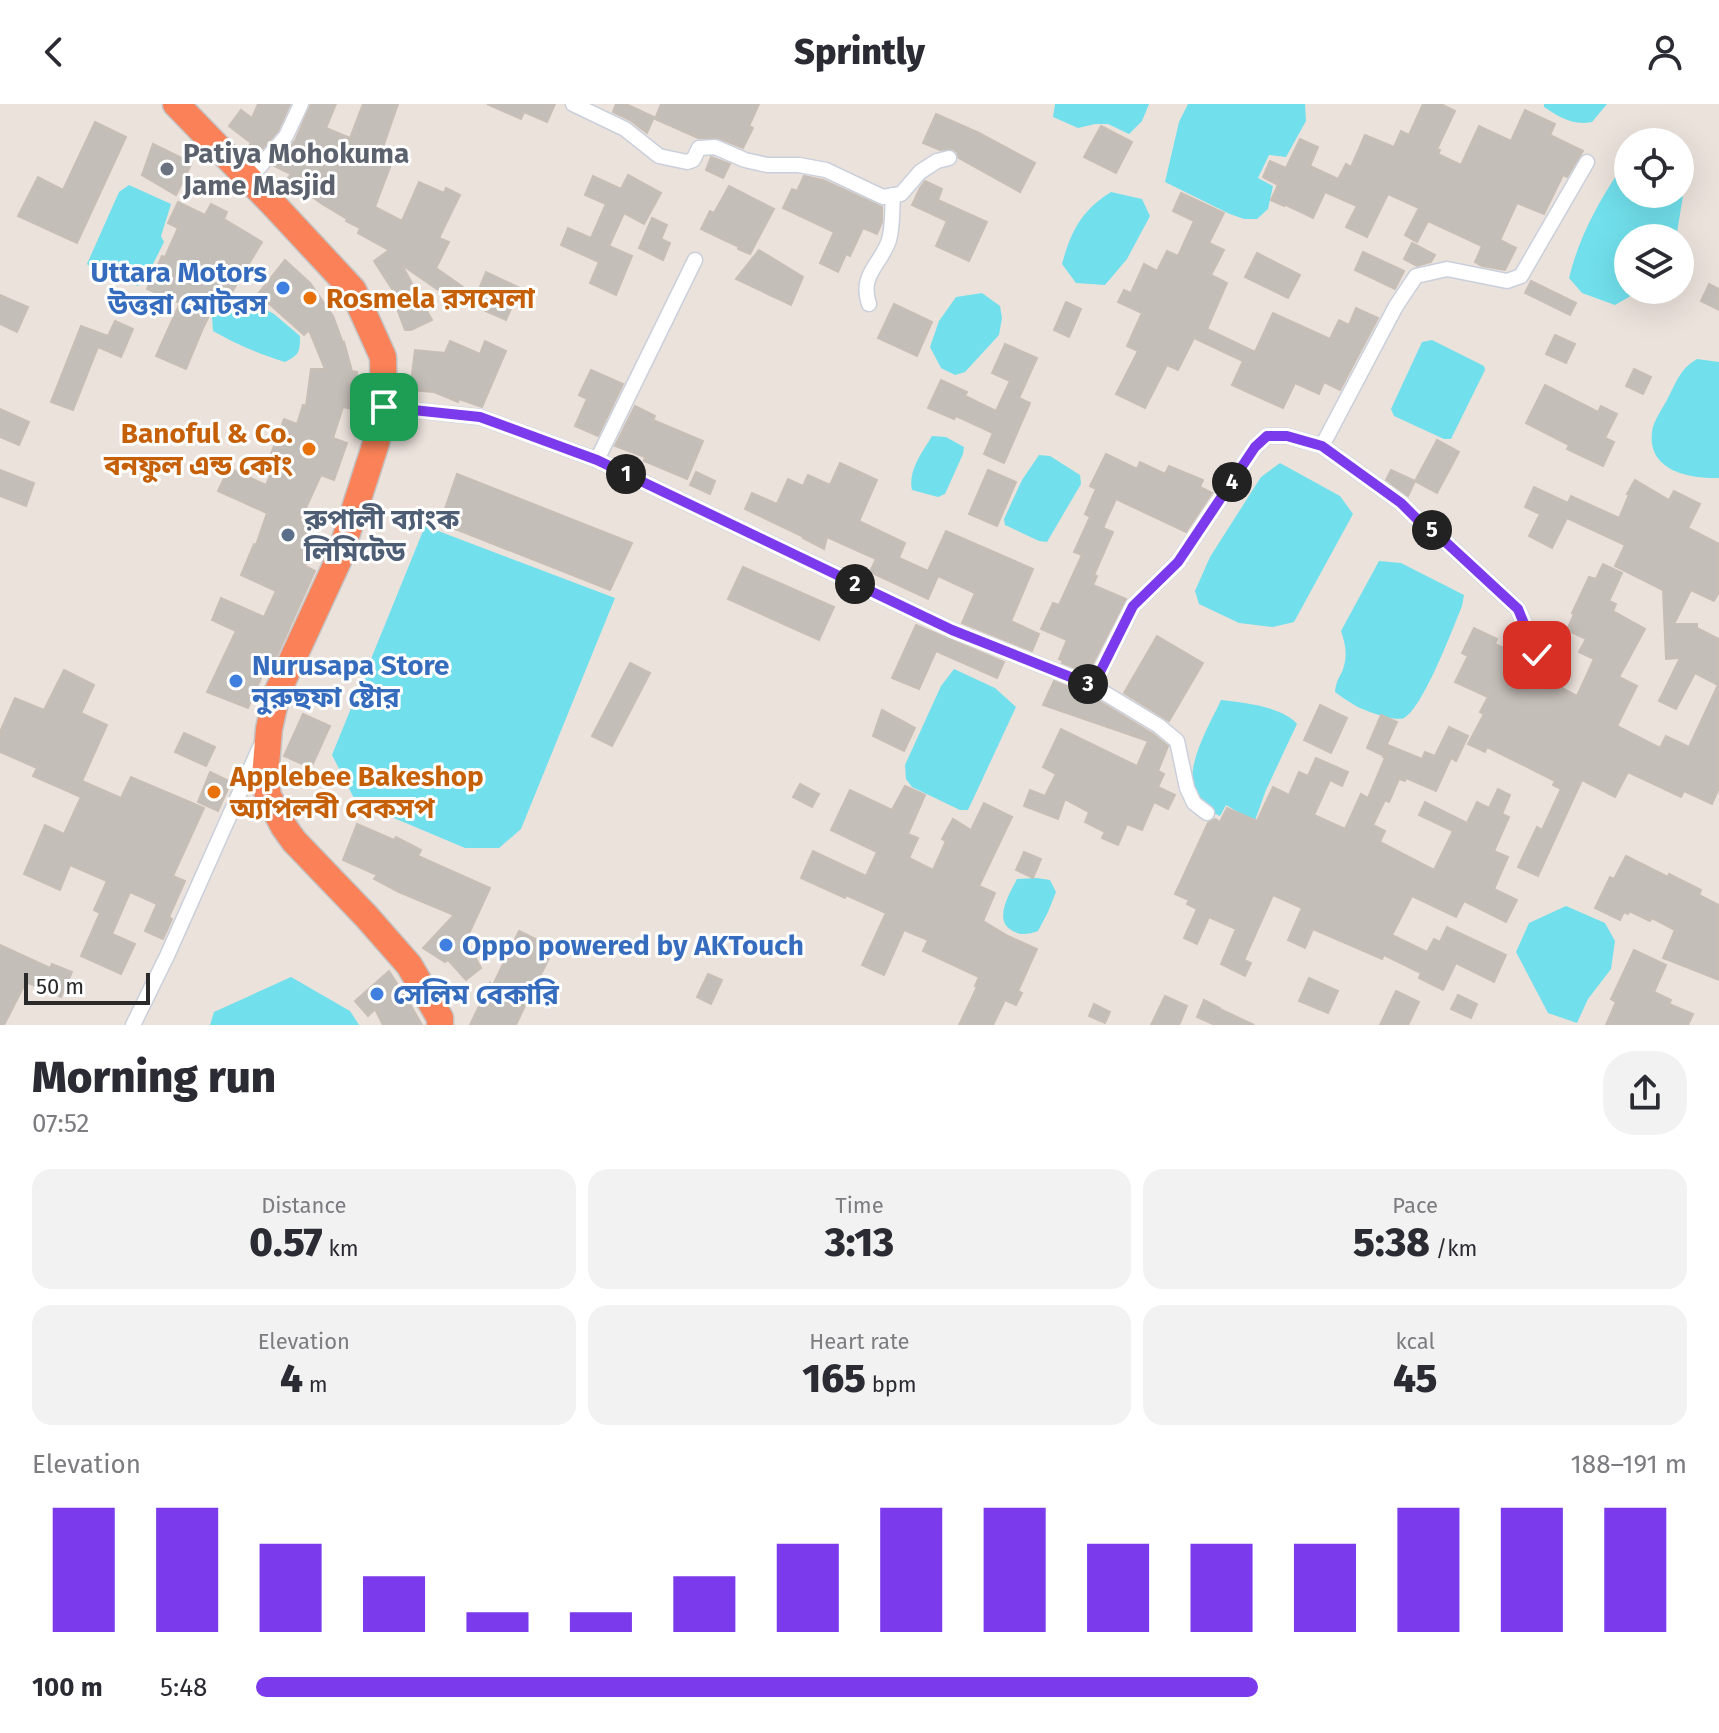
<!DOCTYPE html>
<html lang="en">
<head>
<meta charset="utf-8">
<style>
	body { margin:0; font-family:"Fira Sans","Noto Sans Bengali",sans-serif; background:#f2f2f3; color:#2b2b33; height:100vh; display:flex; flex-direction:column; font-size:30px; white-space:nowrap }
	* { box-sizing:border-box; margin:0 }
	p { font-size:26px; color:#7c7c81 }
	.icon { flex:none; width:44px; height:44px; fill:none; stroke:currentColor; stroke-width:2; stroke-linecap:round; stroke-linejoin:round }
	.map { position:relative; height:921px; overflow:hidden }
	.panel { display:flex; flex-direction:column; background:#fff; flex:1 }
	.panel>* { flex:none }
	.controls { position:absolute; left:1614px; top:24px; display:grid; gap:16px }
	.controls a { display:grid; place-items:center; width:80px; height:80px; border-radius:50%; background:#fff; box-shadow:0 8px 32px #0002; font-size:40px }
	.scale { position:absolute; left:24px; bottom:20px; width:126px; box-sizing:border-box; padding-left:8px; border:4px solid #2a2a2a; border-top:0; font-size:22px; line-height:28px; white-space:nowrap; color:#2a2a2a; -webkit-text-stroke:6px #fff; paint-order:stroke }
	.pin { position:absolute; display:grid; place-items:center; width:68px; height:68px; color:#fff; margin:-34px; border-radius:16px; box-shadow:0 4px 12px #0006 }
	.km { position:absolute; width:40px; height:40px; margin:-20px; border-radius:50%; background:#222; color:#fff; font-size:22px; line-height:40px; text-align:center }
	.round { display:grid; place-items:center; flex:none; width:84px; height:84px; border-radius:32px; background:#f2f2f3 }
	.headline { display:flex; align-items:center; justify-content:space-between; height:136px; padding:0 32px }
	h1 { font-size:44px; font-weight:800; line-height:60px }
	.figures { display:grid; grid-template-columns:repeat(3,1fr); gap:12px; height:136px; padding:8px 32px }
	.figures div { display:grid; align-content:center; border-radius:20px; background:#f2f2f3; text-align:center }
	.figures b { font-size:40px; font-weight:800 }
	.figures small { font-size:22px; font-weight:400 }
	.figures p { font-size:22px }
	.chart { height:224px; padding:16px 32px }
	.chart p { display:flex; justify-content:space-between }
	.chart svg { width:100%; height:144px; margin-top:8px; stroke:#7c3aed; stroke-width:6 }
	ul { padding:0 32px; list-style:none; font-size:26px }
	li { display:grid; grid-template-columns:128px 96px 1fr; align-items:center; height:60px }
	li i { height:20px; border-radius:10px; background:#7c3aed }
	header { display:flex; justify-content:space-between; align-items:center; height:104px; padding:0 32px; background:#fff; font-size:36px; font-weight:800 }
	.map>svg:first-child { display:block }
</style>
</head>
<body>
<header><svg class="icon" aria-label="back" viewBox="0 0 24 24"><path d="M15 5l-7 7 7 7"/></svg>Sprintly<svg class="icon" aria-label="person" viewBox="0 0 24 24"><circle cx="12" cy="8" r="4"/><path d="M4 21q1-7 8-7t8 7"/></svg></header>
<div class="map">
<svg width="1719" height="921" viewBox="0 0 1719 921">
	<rect width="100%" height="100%" fill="#ece2dc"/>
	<g fill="#71e0ec">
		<polygon points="1055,0 1149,0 1142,17 1129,30 1108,20 1095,20 1078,24 1053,13"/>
		<polygon points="1188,0 1305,0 1306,17 1286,53 1269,51 1258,74 1273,82 1268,105 1257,115 1244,115 1230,110 1165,78 1179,18"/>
		<path d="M1544,0h63l-15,18c-19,4 -33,-5 -48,-15z"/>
		<path d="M1616,72h12v18h51l4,2 -7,42h-48v52h13l-26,15 -33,-12 -13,-15c9,-37 26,-70 47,-102z"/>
		<path d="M129,81l42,19 -10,32 3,6 -15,30 -6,4 -5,10c-17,-5 -39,-10 -51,-22l32,-72z"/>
		<path d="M1111,88l31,7 8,17 -23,43 -22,26 -29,-2 -14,-19c9,-33 19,-53 49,-72z"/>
		<polygon points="982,189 1000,202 1002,214 999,231 965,268 955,271 941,264 930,243 939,217 956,193"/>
		<path d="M241,193l33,17 26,22c0,16 -1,19 -15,26 -26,-8 -49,-18 -72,-31l-1,-14 10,-15z"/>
		<polygon points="1432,236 1484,262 1485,266 1451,335 1444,335 1394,312 1391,305 1422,238"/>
		<path d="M1697,255l22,3v116c-29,1 -72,-7 -67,-46 1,-11 11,-24 16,-34 9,-17 12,-29 29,-39z"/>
		<path d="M932,332l14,1 18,10 -1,7 -18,40 -7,3 -26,-7c-4,-20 10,-37 20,-54z"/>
		<polygon points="1039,351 1050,352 1080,371 1081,380 1047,438 1039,437 1005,421 1004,415 1022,376"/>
		<polygon points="1280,359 1340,392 1353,410 1294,518 1273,523 1239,519 1199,500 1195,487 1210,453 1261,373"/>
		<polygon points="425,422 615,494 521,725 499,744 465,744 356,698 332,651"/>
		<path d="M1379,457l22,2 63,32 -2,11c-9,22 -39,102 -58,112 -8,4 -39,-7 -48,-12 -7,-4 -14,-9 -21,-14 1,-9 3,-13 7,-20 6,-15 4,-26 -1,-41z"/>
		<polygon points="954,565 995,584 1016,603 968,706 960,706 912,683 906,675 905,661 941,582"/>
		<path d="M1221,596c20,2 63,7 76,24l-31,66 -12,33h-19l3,-11 -12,-7 -6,11c-5,-3 -13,-5 -17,-9 -28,-26 5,-79 18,-107z"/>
		<path d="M1037,774l13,2 6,12 -8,20 -10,19c-9,3 -17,5 -25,0 -21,-10 -3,-38 4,-52z"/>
		<polygon points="1566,802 1605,819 1615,837 1611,865 1588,895 1577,919 1548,909 1516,848 1529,819"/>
		<polygon points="291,873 350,907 359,921 210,921 214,908"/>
	</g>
	<g fill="#c4beb8" stroke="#c7beb6" stroke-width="2">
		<polygon points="258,0 290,0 278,27 258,50 248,43 251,39 229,22 241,6 252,14"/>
		<polygon points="311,0 336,0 326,24 350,34 363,0 398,0 382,46 395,50 375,103 402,117 419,78 444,89 446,84 460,91 439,134 449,138 436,164 476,192 486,168 520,184 506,216 456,194 454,197 402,161 432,216 411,226 405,226 396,202 401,199 374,157 389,146 358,129 360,124 346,117 347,115 322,100 287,75 291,70 274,62 295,37"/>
		<polygon points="487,0 555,0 547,18 524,8 521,15"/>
		<polygon points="616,0 626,0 654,13 647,29 630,16 613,8"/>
		<polygon points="661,0 759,0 749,22 753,24 743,44 718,34 698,34 655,15"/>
		<polygon points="1423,0 1441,0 1455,7 1437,45 1440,46 1438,50 1461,61 1479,22 1511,37 1525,6 1555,20 1550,31 1583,47 1567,73 1563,71 1544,110 1517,99 1500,136 1516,144 1505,166 1482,162 1475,158 1482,142 1428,117 1417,138 1405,131 1419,104 1388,90 1367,133 1346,123 1357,102 1325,88 1313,114 1284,100 1284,102 1271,96 1278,81 1263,73 1270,57 1286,64 1300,35 1318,43 1310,62 1338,75 1346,60 1351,63 1365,31 1394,43 1401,27 1409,31"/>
		<polygon points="936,10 979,29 1035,59 1020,88 959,54 957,48 952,45 940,46 923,39"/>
		<polygon points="95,18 126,33 77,139 18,112 38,73 63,86"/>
		<polygon points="1101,22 1132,38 1116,69 1084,53"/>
		<polygon points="153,40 192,59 176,91 142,71"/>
		<polygon points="711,53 730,60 723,74 706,66"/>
		<polygon points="628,71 661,89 644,120 624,109 609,142 632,152 616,191 590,179 599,158 561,141 568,124 591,134 606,100 585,91 593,72 621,85"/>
		<polygon points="804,72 823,76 882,103 882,118 877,130 863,124 850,152 846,150 838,168 820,159 834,128 783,104 792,85 797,87"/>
		<polygon points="925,77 942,85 938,96 987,118 969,157 936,142 947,117 912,101 920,84"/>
		<polygon points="729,82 774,105 750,150 738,145 739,143 701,125 710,107 714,109"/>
		<polygon points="1181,89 1224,109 1209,139 1224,146 1211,171 1227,179 1207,225 1255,248 1273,209 1330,235 1339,216 1349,221 1356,204 1378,214 1340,286 1324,278 1319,290 1295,279 1283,304 1232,281 1243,257 1194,234 1178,266 1167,261 1145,304 1116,290 1138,247 1127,242 1142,209 1118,198 1124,186 1131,189 1144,160 1157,167 1167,147 1178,152 1194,117 1173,107"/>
		<polygon points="178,98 205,111 211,100 227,108 224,115 262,138 229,193 221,188 203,224 186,265 156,252 180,199 147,185 162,152 165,153 178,124 168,119"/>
		<polygon points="652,114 667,121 661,135 670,139 663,156 639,144"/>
		<polygon points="1412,139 1435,151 1431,158 1417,162 1404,155"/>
		<polygon points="759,146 803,173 791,201 736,175"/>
		<polygon points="1363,148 1404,167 1395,185 1355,166"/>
		<polygon points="1257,149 1300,171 1288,194 1245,173"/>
		<polygon points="285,156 310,179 333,212 343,239 344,238 352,267 357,268 352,305 343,303 333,334 347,339 334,376 321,371 300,417 320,425 305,462 315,467 271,565 266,563 248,604 207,588 236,527 212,516 221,494 264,513 276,487 241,471 254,440 256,441 267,409 218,387 229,364 266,381 278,353 271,350 284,315 297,320 303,301 306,302 311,265 325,265 309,226 304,231 258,190"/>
		<polygon points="1531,177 1576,199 1570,211 1525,189"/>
		<polygon points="1709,180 1719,185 1719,206 1701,197"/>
		<polygon points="0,191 28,203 17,228 0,220"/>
		<polygon points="1066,198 1081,205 1069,233 1054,226"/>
		<polygon points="894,200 932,218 917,252 878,234"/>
		<polygon points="115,217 133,225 121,253 98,243 73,306 51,298 81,222 108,232"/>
		<polygon points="1555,231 1575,240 1566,259 1546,250"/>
		<polygon points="450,237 480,250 485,237 506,247 482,303 459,295 458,298 434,288 410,286 415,246 445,249"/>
		<polygon points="1005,240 1037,254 1019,294 1030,299 1004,359 984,350 993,329 956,312 954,315 928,304 941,276 967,288 965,292 996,307 1010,277 992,269"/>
		<polygon points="1634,265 1651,273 1643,290 1626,282"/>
		<polygon points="591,266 623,280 598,332 575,322 587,295 579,291"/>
		<polygon points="1545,281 1598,308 1601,302 1617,310 1605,334 1614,338 1603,362 1567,345 1569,341 1526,319"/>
		<polygon points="635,302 655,312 653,316 703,337 687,375 644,357 645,353 615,342"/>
		<polygon points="0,305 29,318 19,341 0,333"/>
		<polygon points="1437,336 1459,348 1437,389 1415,377"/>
		<polygon points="1106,350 1137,365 1140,358 1165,370 1169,362 1203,376 1200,383 1212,389 1186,428 1116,395 1103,424 1113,428 1094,471 1097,472 1093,481 1126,495 1088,569 1062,559 1063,557 1059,555 1067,536 1041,525 1053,499 1059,501 1082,451 1074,448 1090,413 1085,410 1096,385 1090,382"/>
		<polygon points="840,359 877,376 859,417 905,439 899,454 928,467 946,427 1033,465 1011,517 1039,530 1032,547 962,519 975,489 938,472 928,495 870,468 876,455 827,433 824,445 803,434 804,433 745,405 752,389 777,400 788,375 803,382 808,371 830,381"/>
		<polygon points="0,366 34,379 26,402 0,392"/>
		<polygon points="988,366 1016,378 997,422 969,410"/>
		<polygon points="1391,366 1415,377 1408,392 1386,376"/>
		<polygon points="696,368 715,377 710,390 690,381"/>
		<polygon points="457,370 632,439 610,486 440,419"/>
		<polygon points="1635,376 1669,396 1674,387 1700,400 1688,424 1719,440 1719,488 1714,497 1691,486 1674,520 1697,520 1697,524 1719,535 1719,684 1712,700 1684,687 1681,693 1628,668 1615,693 1582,676 1538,772 1518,763 1537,723 1542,726 1561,685 1553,681 1555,677 1487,643 1485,648 1468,640 1484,610 1480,608 1488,593 1455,578 1468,552 1462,549 1474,524 1497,535 1495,540 1524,554 1522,559 1547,571 1545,575 1577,592 1594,555 1579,548 1586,535 1567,526 1574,510 1572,509 1589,473 1596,475 1603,460 1622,469 1609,497 1616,500 1613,507 1645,525 1619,573 1637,582 1617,622 1660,644 1666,632 1689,643 1718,581 1695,569 1676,605 1659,597 1680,554 1666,555 1663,486 1615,462 1625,441 1567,414 1552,444 1529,432 1540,410 1525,403 1534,383 1568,399 1571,392 1619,414 1629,391 1627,390"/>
		<polygon points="743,463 834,503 819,536 728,495"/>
		<polygon points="916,521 1004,558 997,574 936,547 919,585 892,574"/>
		<polygon points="1157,532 1203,559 1169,617 1124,589"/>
		<polygon points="630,559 650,569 612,642 592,632"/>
		<polygon points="64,566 94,581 81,609 107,621 82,677 121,694 131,673 204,704 173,772 185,777 169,813 172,815 163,835 145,827 157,800 130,788 112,830 135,840 121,870 81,852 100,809 94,806 107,777 70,761 60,786 24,770 45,721 64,730 81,693 33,672 37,664 0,648 0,628 15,594 44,606"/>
		<polygon points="1054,577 1089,591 1153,630 1168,642 1158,667 1164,670 1158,683 1175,691 1168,705 1154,698 1142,726 1127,720 1118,741 1102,734 1105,728 1085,718 1089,708 1065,695 1058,715 1024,702 1030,686 1045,692 1056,670 1043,663 1061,625 1137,662 1148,637 1043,601"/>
		<polygon points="1320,601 1347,614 1331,649 1304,636"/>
		<polygon points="882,606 915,624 904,647 873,632"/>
		<polygon points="303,610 330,622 311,664 284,652"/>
		<polygon points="1381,611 1397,618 1382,651 1367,644"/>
		<polygon points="1449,623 1468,632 1456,657 1451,654 1436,687 1406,674 1405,677 1399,675 1389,698 1385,696 1373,721 1385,727 1380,738 1434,766 1453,727 1419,711 1425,698 1467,719 1477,698 1489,704 1498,685 1510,691 1502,710 1509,713 1494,747 1508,753 1494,785 1517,796 1506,818 1464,797 1456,813 1412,792 1392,831 1427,848 1434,835 1440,838 1447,823 1506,851 1494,878 1456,859 1443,886 1419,874 1421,869 1384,851 1382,855 1313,825 1305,844 1288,836 1302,804 1273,791 1244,856 1251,859 1245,872 1221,860 1236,825 1209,813 1197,840 1184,834 1197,805 1187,800 1189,796 1175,790 1208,719 1215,715 1220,718 1227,704 1257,717 1273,683 1289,691 1299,668 1308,672 1316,654 1348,668 1342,682 1330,676 1314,711 1345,725 1361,690 1368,694 1385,654 1383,653 1388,641 1422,655 1425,648 1435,652"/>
		<polygon points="184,629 215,643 206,662 175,648"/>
		<polygon points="210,668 231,678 218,707 198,698"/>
		<polygon points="800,680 819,690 812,703 793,693"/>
		<polygon points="905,682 925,691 908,730 918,734 909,754 933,766 946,737 942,735 953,715 971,726 984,699 1012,713 979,782 995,789 983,817 1008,832 1037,845 1018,887 1022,889 1016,901 1005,896 993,921 959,921 977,883 975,882 979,873 923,847 928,836 904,826 884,871 862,861 886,809 846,791 845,794 801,774 813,747 866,772 877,748 831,726 850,686 892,706"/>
		<polygon points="357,720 394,736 396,733 421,746 418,752 490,784 466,836 481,864 466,876 448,856 445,858 423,844 454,811 399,788 374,775 377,771 343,756"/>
		<polygon points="1024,748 1041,755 1033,774 1016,766"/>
		<polygon points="1626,752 1668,773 1669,770 1701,786 1699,791 1719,801 1719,876 1663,854 1675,826 1652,814 1650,817 1629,807 1628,810 1624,808 1620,816 1595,804 1610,773 1614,775"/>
		<polygon points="519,827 554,844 530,893 529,893 516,921 470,921 490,879 492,883"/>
		<polygon points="0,841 50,864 52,860 72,868 61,893 26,878 4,921 0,921"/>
		<polygon points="1634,846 1666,861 1654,888 1671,896 1669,900 1693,910 1688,921 1606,921 1616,898 1611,895"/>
		<polygon points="389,867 410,900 422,921 383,921 375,905 368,912 355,897"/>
		<polygon points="708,870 722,876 711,900 697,893"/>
		<polygon points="1309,874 1338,887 1328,909 1299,897"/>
		<polygon points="1396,887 1419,898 1408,921 1380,921"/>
		<polygon points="1458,891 1477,900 1471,914 1451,905"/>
		<polygon points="1165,892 1187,902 1179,921 1151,921"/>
		<polygon points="1204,896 1220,904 1220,905 1254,921 1215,921 1197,913"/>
		<polygon points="1094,900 1110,908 1105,919 1089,912"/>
	</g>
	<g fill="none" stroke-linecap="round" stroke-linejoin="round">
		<g stroke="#cad0db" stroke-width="17">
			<g id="street">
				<polyline points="573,0 625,25 659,52 687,58 693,56 699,44 715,43 745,56 767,61 799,61 826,66 883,93 901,90 920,68 937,57 949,54"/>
				<polyline points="249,75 286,32 301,0"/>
				<path d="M869,200c-10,-30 12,-39 20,-64 4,-14 3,-31 4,-45"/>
				<polyline points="384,303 480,313 597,356 952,526 1093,582 1133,502 1178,458 1255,343 1267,332 1287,332 1322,342 1401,399 1416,414 1437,430 1518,505 1537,551"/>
				<polyline points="1322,342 1396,202 1416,172 1447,165 1507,177 1521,172 1587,58"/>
				<polyline points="597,356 695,156"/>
				<polyline points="1093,582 1159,622 1177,637 1187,684 1194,699 1207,709"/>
				<polyline points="133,921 167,852 260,643"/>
			</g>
		</g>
		<g stroke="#c3c3c3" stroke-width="29">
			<polyline id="highway" points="176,0 272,99 353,186 383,253 384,303 376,339 338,457 277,589 269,625 265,673 268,692 284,723 294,737 366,812 409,861 440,914 440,921"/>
		</g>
		<use href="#street" stroke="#fff" stroke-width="14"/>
		<use href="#highway" stroke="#fb8258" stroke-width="26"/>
	</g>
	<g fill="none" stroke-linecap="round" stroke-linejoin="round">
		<g stroke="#fff" stroke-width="16">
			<polyline id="route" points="384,303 480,313 597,356 952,526 1093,582 1133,502 1178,458 1255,343 1267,332 1287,332 1322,342 1401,399 1416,414 1437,430 1518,505 1537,551"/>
		</g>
		<use href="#route" stroke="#7c3aed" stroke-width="10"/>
	</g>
	<circle fill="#6b7280" stroke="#fff" stroke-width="3" cx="167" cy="65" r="8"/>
	<g fill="#3f7fe0" stroke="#fff" stroke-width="3">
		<circle cx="283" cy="184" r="8"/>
		<circle cx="236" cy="577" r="8"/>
		<circle cx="446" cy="841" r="8"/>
		<circle cx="377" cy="890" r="8"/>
	</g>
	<g fill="#e8710a" stroke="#fff" stroke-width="3">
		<circle cx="310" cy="194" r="8"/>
		<circle cx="309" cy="345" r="8"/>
		<circle cx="214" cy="688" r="8"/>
	</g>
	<circle fill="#5c6f8a" stroke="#fff" stroke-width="3" cx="288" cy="431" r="8"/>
	<g text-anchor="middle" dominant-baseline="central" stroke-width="6" stroke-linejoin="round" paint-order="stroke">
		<g font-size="28" font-weight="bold" fill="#5b616d" stroke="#fff" text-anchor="start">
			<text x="183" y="49">Patiya Mohokuma<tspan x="183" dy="32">Jame Masjid</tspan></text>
		</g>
		<g font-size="28" font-weight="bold" fill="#366cbe" stroke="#fff" text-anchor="start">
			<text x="267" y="168" text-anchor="end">Uttara Motors<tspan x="267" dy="32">উত্তরা মোটরস</tspan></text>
			<text x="252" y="561">Nurusapa Store<tspan x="252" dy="32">নুরুছফা ষ্টোর</tspan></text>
			<text x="462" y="841">Oppo powered by AKTouch</text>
			<text x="393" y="890">সেলিম বেকারি</text>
		</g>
		<g font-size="28" font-weight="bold" fill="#c56008" stroke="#fff" text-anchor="start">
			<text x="326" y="194">Rosmela রসমেলা</text>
			<text x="293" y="329" text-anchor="end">Banoful &amp; Co.<tspan x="293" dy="32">বনফুল এন্ড কোং</tspan></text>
			<text x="230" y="672">Applebee Bakeshop<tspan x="230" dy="32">অ্যাপলবী বেকসপ</tspan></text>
		</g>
		<g font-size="28" font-weight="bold" fill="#4e5e75" stroke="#fff" text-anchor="start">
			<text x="304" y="415">রুপালী ব্যাংক<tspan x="304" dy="32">লিমিটেড</tspan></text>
		</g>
	</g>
</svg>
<div class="controls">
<a><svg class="icon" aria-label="locate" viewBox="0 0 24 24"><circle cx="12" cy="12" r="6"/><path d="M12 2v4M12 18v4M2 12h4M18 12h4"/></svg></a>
<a><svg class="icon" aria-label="layers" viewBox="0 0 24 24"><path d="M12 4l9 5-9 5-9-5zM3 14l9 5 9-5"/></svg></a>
</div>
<div class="scale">50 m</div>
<div class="pin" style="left:384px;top:303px;background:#1e9e55"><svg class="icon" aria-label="arrive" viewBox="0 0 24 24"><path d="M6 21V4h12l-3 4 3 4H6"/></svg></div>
<div class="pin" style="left:1537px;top:551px;background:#d93025"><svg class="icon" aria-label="check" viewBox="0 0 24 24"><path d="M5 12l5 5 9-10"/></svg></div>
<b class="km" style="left:626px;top:370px">1</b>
<b class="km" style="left:855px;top:480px">2</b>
<b class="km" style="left:1088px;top:580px">3</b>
<b class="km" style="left:1232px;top:378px">4</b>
<b class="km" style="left:1432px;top:426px">5</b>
</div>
<section class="panel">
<div class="headline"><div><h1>Morning run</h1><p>07:52</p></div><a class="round"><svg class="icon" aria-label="share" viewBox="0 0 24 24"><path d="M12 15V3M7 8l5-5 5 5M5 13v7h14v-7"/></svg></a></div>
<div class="figures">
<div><p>Distance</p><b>0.57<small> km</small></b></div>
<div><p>Time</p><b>3:13</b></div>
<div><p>Pace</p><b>5:38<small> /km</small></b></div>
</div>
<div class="figures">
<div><p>Elevation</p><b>4<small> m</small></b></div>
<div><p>Heart rate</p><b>165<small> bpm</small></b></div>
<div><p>kcal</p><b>45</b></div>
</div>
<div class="chart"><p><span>Elevation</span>188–191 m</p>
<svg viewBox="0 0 160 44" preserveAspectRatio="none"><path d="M5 44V6M15 44V6M25 44V17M35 44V27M45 44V38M55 44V38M65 44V27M75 44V17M85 44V6M95 44V6M105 44V17M115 44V17M125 44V17M135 44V6M145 44V6M155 44V6"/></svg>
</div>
<ul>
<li><b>100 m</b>5:48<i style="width:70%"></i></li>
</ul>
</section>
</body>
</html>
